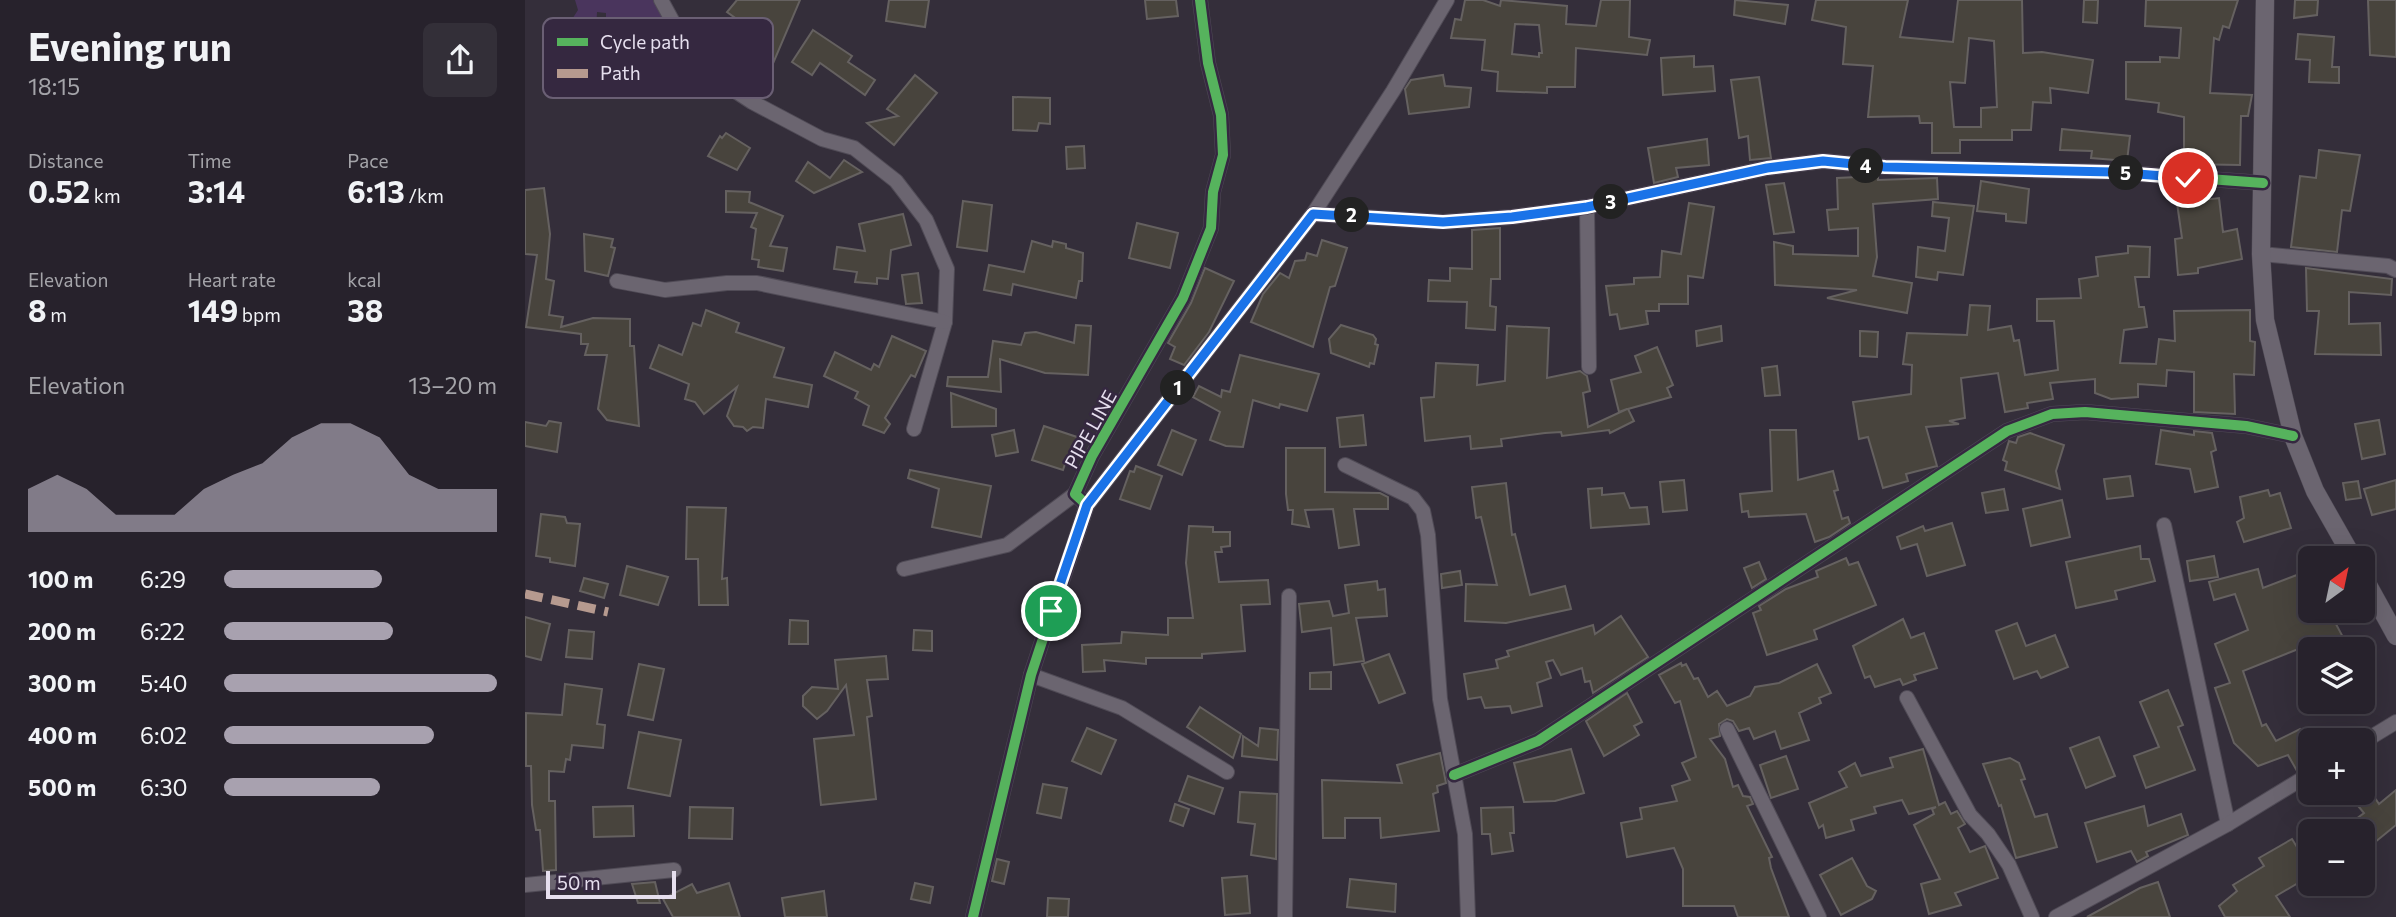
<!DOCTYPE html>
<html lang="en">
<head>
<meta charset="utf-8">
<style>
	body { margin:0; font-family:Commissioner,sans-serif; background:#332f38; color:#f1f3f6; height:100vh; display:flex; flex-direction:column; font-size:26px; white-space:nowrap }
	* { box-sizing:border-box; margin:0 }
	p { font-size:23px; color:#a4a4a9 }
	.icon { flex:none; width:38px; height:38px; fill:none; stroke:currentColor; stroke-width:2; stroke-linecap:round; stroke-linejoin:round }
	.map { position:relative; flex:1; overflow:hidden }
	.details { display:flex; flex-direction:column; background:#27222c; width:525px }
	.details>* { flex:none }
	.needle { width:46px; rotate:33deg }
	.tools { position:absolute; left:1773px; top:546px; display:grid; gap:14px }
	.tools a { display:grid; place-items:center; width:77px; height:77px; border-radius:10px; background:#27222c; box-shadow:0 7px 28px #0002,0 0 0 2px #433f48; font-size:35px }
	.scale { position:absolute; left:21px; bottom:18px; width:130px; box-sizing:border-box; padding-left:7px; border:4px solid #e6dfee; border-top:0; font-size:19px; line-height:24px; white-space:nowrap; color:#e6dfee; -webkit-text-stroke:5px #352840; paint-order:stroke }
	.pin { position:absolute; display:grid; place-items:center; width:60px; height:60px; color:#fff; margin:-30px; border:4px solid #fff; border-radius:50%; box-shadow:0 2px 7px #0007 }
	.km { position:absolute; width:35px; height:35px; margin:-18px; border-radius:50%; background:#222; color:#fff; font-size:19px; line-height:35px; text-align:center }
	.round { display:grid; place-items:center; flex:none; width:74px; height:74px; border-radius:10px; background:#332f38 }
	.head { display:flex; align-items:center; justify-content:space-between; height:119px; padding:0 28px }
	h1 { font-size:38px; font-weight:700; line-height:52px }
	.stats { display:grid; grid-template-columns:repeat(3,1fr); gap:10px; height:119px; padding:7px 28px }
	.stats div { display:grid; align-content:center }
	.stats b { font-size:30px; font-weight:700 }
	.stats small { font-size:19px; font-weight:400 }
	.stats p { font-size:19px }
	.chart { height:196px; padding:14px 28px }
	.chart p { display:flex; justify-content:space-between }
	.chart svg { width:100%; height:126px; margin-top:7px; fill:#a8a1af; opacity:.7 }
	ul { padding:0 28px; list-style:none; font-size:23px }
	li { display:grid; grid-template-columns:112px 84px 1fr; align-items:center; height:52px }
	li i { height:18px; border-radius:9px; background:#a8a1af }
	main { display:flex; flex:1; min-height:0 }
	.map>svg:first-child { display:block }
</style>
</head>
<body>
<main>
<section class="details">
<div class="head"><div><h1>Evening run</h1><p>18:15</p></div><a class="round"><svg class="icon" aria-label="share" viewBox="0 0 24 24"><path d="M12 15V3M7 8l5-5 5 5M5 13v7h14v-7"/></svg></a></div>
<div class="stats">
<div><p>Distance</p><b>0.52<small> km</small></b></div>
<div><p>Time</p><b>3:14</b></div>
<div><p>Pace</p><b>6:13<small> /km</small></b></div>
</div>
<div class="stats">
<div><p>Elevation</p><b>8<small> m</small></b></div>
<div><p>Heart rate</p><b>149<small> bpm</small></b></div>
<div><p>kcal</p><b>38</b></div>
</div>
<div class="chart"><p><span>Elevation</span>13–20 m</p>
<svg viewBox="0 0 160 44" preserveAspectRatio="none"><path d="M0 44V29L10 24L20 29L30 38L40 38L50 38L60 29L70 24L80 20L90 11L100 6L110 6L120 11L130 24L140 29L150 29L160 29V44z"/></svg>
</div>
<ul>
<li><b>100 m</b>6:29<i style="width:58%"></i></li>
<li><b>200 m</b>6:22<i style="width:62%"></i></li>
<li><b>300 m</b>5:40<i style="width:100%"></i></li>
<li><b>400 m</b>6:02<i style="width:77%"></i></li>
<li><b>500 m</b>6:30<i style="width:57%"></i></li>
</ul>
</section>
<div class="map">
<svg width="1871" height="917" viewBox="0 0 1871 917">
	<rect width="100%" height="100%" fill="#342e3a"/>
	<polygon fill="#4a355d" points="50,0 130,0 156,47 149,55 137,45 129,32 131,61 120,61 104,71 102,84 88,79 98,53 99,40 92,34 92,24 81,23 81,13 72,12 71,31 51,37 42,27 53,10"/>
	<g fill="#48443d" stroke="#656160" stroke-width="2" fill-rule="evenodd">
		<polygon points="212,0 275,0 238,87 224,77 244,44 219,28 220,25 202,12"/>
		<polygon points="364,0 404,0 400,27 361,21"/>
		<polygon points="620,0 651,0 653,16 622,19"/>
		<path d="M940,0h18l17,6 1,-6 66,6 -1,18 30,2 5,-26h29l-1,37 21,3 -3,15 -71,-7 -1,39h-28v6l-50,-2 1,-19 -16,-2 3,-30 -34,-2 4,-19 6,1zM990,24l24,1 3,28h-3v4l-27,-3z"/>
		<polygon points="1210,0 1263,5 1260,24 1209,15"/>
		<path d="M1291,0h92l-8,37 53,5 5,-42h64l1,53 19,-1 51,8 -5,33 -38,-5 1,15 -18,-1 -2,28h-19v10h-52v13h-28v-30h-12l-1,-7 -51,1 5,-51 -30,-2 3,-37 -34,-7zM1444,38l25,3 3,66 -16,1v19h-27l-4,-45 15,1z"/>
		<polygon points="1559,0 1573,0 1572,23 1558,22"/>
		<polygon points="1621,0 1713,0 1704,28 1698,26 1694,40 1689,38 1685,93 1727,95 1723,116 1716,116 1715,165 1659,164 1659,117 1633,112 1634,103 1601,99 1601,62 1635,62 1635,57 1654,58 1656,28 1620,26"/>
		<polygon points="1770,0 1793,0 1792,15 1769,18"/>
		<polygon points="1843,0 1871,0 1871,57 1845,55"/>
		<polygon points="288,30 327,56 323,62 350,80 340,95 295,63 287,75 267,62"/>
		<polygon points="1773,34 1809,37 1807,67 1814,67 1814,83 1784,82 1785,60 1771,59"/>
		<polygon points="1169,56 1169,67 1188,66 1190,91 1138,95 1136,58"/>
		<polygon points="390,75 412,93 369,145 342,123 373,116 362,109"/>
		<polygon points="918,75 920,86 946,88 944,107 884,114 880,89 886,80"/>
		<polygon points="1234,77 1246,158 1225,160 1223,136 1214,138 1206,80"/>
		<polygon points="488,97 525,98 525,124 514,123 512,131 488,130"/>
		<polygon points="1537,129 1605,136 1602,161 1566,158 1567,151 1535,150"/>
		<polygon points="201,133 225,148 212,170 183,156 195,136 197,138"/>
		<polygon points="1182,139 1184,165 1151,168 1153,177 1129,183 1123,148"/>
		<polygon points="559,146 560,168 542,169 541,147"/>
		<polygon points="1794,150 1835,155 1825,211 1817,210 1812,252 1766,247 1775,176 1791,178"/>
		<polygon points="319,160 337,172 289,193 271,181 283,162 305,178"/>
		<polygon points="1353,176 1353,180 1412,178 1413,199 1348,204 1352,257 1348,276 1387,283 1382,313 1302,298 1332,290 1250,285 1249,242 1268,246 1268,254 1333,256 1333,228 1304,230 1302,210 1313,209 1312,178"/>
		<polygon points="1456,181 1504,189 1501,223 1481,221 1481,214 1452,211"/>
		<polygon points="1259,183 1269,232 1249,234 1241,185"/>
		<polygon points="19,188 25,234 21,279 29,281 24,315 38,317 36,327 68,318 105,319 105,346 109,346 114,426 82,420 73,409 82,355 60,355 63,344 56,344 56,334 1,327 12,255 0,254 0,190"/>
		<polygon points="201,191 225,192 224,202 258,216 245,246 262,248 258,271 233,267 234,260 227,259 231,229 226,227 232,213 201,212"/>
		<polygon points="1694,198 1698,232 1712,229 1717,259 1673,268 1673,273 1653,275 1650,239 1657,238 1652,203"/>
		<polygon points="438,201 467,205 462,251 432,247"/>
		<polygon points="1408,202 1449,206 1438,275 1413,272 1412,280 1391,277 1393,247 1420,251 1424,218 1407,216"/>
		<polygon points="1164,203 1189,207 1178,278 1163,276 1163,304 1134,304 1134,311 1121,311 1123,324 1095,329 1092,314 1085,315 1081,286 1109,284 1109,278 1135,277 1137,251 1156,254"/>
		<polygon points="378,214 386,245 366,250 363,279 352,278 352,284 330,282 332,272 309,269 312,247 340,251 334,224"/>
		<polygon points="612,223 653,233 645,268 604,258"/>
		<polygon points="975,228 975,279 966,279 965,306 971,307 970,330 941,328 942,302 903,301 904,280 925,281 925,268 947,269 947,230"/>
		<polygon points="59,234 88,239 86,247 90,248 83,276 60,271"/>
		<polygon points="797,240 822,248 810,286 805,287 788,347 726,322 738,294 755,273 764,278 770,261 780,260 782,253 792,256"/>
		<polygon points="507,241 527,247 528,241 541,244 541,248 558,253 557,281 554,281 551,298 488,284 486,295 459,290 464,265 499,272"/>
		<polygon points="1603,246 1625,247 1624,277 1610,277 1614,307 1619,307 1622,327 1599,330 1595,363 1631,364 1634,339 1650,341 1649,311 1725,310 1725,341 1730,342 1729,375 1709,374 1710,414 1669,412 1669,372 1642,370 1641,386 1613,384 1613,397 1586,399 1570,393 1570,379 1525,383 1528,399 1502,403 1503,408 1480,412 1473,373 1436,378 1440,418 1424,421 1434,424 1401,427 1412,466 1381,474 1383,481 1358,488 1343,437 1334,439 1328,402 1386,394 1387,365 1378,364 1382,333 1442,335 1445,305 1465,306 1463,330 1486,326 1489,341 1494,340 1500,375 1533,370 1529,321 1512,321 1512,299 1556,298 1554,279 1573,276 1571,257 1603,253"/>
		<polygon points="680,268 709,281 684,332 659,365 645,359 650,347 643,343 666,303"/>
		<polygon points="1781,268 1867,279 1866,295 1824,292 1824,324 1855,323 1856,355 1790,354 1794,311 1782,311"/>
		<polygon points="393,273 397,303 381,304 377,275"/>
		<polygon points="181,310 214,323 211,332 259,348 249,377 287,385 283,407 241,399 238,428 228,427 222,431 218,427 209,426 202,416 212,387 179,414 170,402 160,399 164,384 125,368 134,345 157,355 168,323 176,326"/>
		<polygon points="551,325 566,326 563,375 520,373 475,359 476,392 422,386 423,377 463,377 468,341 496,345 500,333 511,332 549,343"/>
		<polygon points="816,325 848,335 851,339 850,344 853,345 849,364 845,363 844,367 806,353 804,339"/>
		<polygon points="982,326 1024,328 1022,378 1055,371 1062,376 1065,391 1058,393 1063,427 1102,409 1094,412 1086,380 1116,372 1110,356 1132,347 1148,385 1142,388 1146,397 1103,409 1109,421 1085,433 1084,430 1037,436 1036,432 1020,433 976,439 977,446 946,449 945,436 900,441 896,398 909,397 911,363 953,365 952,385 980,381"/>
		<polygon points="1196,326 1197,341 1172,346 1171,331"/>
		<polygon points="1335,331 1353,332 1352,357 1335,356"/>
		<polygon points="367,336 401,351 390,377 386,375 360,418 365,424 359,433 338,425 344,406 330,398 333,392 299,376 310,352 346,370 349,364 354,367"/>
		<polygon points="715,355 794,374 782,411 755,404 754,408 728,400 718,447 701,446 685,440 695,412 668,397 674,386 696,397 697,390 705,392"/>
		<polygon points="1252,366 1255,395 1240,396 1237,368"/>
		<polygon points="426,393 471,409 471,426 427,427"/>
		<polygon points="838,415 841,445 815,447 812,418"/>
		<polygon points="1854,420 1860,454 1837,459 1830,424"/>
		<polygon points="24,421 36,423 32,452 0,446 0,422 21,426"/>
		<polygon points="519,426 555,438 548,459 542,458 538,470 507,460"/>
		<polygon points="489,430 493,452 471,456 467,435"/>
		<polygon points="647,430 671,440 657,475 633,465"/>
		<polygon points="1245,430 1271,430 1273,480 1308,471 1313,490 1309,491 1317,519 1323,517 1325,523 1304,537 1290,542 1281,514 1224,517 1223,511 1217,512 1215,494 1247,491"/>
		<polygon points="1636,430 1669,435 1669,431 1687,433 1691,450 1686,452 1693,487 1670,492 1665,469 1631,464"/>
		<polygon points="1505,433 1539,445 1531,471 1535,489 1480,470 1482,462 1478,460 1484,441 1491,443 1493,437"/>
		<polygon points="761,448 800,448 800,492 855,493 863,497 863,509 829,509 834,545 814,548 808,509 780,510 784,527 767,524 768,510 763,510 761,494"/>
		<polygon points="611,466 637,476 625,509 595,499 605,471 609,472"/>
		<polygon points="385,470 466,486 456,537 407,527 414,489 383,478"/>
		<polygon points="1605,476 1608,496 1582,499 1579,479"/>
		<polygon points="1159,480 1162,510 1138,512 1135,482"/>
		<polygon points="1871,480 1871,509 1847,515 1839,489"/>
		<polygon points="1833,481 1836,498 1821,500 1818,483"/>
		<polygon points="981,483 987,535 990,534 1005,595 1040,586 1046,609 981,623 940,621 941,584 972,585 956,517 951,518 947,487"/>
		<polygon points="1077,488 1077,495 1099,493 1105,508 1122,507 1124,524 1066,528 1063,489"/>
		<polygon points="1479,489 1483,510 1461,513 1457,493"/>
		<polygon points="1743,490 1745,496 1755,493 1766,528 1719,542 1712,522 1719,518 1715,497"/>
		<polygon points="1537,500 1545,537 1506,546 1498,509"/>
		<polygon points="162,507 201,508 197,579 202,578 203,605 174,605 173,559 161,559"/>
		<polygon points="16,514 40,517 42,523 55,524 50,566 25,562 25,558 11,556"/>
		<polygon points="1427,523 1440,565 1402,576 1392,544 1376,549 1372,537 1398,526 1400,531"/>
		<polygon points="664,526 688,527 688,532 705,532 705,546 696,547 697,552 690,552 694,582 743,580 745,604 716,605 720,651 677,654 677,658 621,658 621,664 579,660 580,671 558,672 557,645 596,643 597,632 643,635 643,618 668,618 661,563"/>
		<polygon points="1615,546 1616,559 1624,559 1630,581 1590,591 1592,599 1551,608 1541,562"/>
		<polygon points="1689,556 1693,577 1665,581 1662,561"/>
		<polygon points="1321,558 1324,565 1333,562 1351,605 1289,630 1292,639 1242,655 1228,613 1236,610 1234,606 1261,589 1293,577 1291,571"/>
		<polygon points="1234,562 1241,579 1227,588 1219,568"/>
		<polygon points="102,566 143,577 133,605 95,595"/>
		<polygon points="1733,569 1738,588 1785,570 1785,611 1804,611 1819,639 1800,649 1795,649 1791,642 1718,671 1737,726 1741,724 1751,741 1775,729 1785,747 1785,764 1772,771 1763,755 1733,766 1709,743 1690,688 1705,683 1690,644 1723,630 1710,594 1689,600 1684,582"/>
		<polygon points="935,571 937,585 917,588 916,574"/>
		<polygon points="59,578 83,584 79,598 55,591"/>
		<polygon points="852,581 853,590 860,589 862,616 831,618 839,661 809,665 806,628 777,632 774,604 804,601 808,616 824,613 820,585"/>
		<polygon points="1096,616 1123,657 1068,693 1065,681 1060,682 1057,668 1036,675 1028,660 1021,662 1026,678 1012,683 1017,706 987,713 985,706 960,708 956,697 943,699 939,674 973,668 971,660 984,656 982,651 1068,625 1070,634"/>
		<polygon points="0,617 25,624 16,660 0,656"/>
		<polygon points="1378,619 1386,638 1399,633 1412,668 1389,675 1391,680 1378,685 1375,679 1350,687 1345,676 1340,678 1328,646"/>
		<polygon points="265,620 283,621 283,644 264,644"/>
		<polygon points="1492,623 1501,646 1530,635 1543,667 1516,678 1512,671 1489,679 1471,631"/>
		<polygon points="44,630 69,632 67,659 41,657"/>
		<polygon points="389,630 407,631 407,651 388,650"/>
		<polygon points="864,654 880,693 854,703 837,664"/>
		<polygon points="361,656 363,679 342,680 347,716 342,717 351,799 296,805 289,739 329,735 321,685 302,711 292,719 278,706 278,696 287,687 313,689 310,660"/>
		<polygon points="1156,663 1157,666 1161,664 1169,679 1173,678 1183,697 1192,691 1202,706 1225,696 1230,687 1254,683 1292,664 1306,693 1294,698 1296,703 1274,713 1284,740 1256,749 1250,731 1229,739 1224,728 1214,731 1208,721 1202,719 1194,724 1195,736 1185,739 1200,759 1208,787 1213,785 1218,796 1225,797 1228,804 1222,806 1247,857 1244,858 1246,868 1264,917 1213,917 1209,906 1158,906 1158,869 1149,848 1102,857 1096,823 1117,819 1115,808 1152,801 1147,786 1165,780 1157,763 1171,757 1155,701 1150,703 1134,675"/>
		<polygon points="114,664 139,669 128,720 103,715"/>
		<polygon points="806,672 806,689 785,689 785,673"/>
		<polygon points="40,684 77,689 72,724 80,725 78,748 47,745 45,760 41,759 39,772 24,771 24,801 30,801 31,870 18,871 15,830 11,830 7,805 6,766 1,766 1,713 37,715"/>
		<polygon points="1643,690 1658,725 1653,727 1670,770 1621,788 1609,756 1634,747 1615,702"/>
		<polygon points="1102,693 1117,722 1109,726 1114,735 1079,756 1061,721"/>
		<polygon points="675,707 716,734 708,758 662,727"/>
		<polygon points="562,728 591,740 576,774 547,761"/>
		<polygon points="735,728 753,730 752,760 717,756 718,736 733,746"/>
		<polygon points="114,732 156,740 145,796 103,788"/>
		<polygon points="1574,737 1590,776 1561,788 1545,748"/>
		<polygon points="1046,749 1059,793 1030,801 999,802 989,763"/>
		<polygon points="1398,749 1414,805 1420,802 1426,814 1432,811 1440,824 1433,828 1445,852 1460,846 1473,878 1430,893 1436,905 1404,914 1396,884 1415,879 1389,825 1409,814 1407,809 1411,807 1384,814 1377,800 1349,807 1351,813 1326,820 1329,830 1301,838 1298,825 1294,828 1284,803 1322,787 1314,772 1330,763 1336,776 1368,767 1365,758"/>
		<polygon points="915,753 921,783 912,786 913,792 908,794 914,831 856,838 855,818 820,818 820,838 798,838 797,780 877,783 872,765"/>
		<polygon points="1261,756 1273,789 1246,798 1235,765"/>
		<polygon points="1485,758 1494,763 1500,779 1496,780 1510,817 1522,814 1532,847 1491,858 1476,805 1474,806 1458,764"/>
		<polygon points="663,776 698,788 689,814 654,801"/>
		<polygon points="518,784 542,788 536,818 512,813"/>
		<polygon points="1871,790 1871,825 1838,852 1838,831 1815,831 1839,813 1834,807 1848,795 1854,804"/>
		<polygon points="715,792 752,794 751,859 726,855 730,824 713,822"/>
		<polygon points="650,804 664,809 658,826 645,821"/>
		<polygon points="108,806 109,836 69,837 68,807"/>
		<polygon points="1619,806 1623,826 1656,814 1663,835 1621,852 1623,856 1612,862 1606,851 1572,862 1560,823"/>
		<polygon points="165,807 208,808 207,839 164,838"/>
		<polygon points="988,807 989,833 985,833 988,851 967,854 965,834 957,834 956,808"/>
		<polygon points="1767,839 1785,868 1785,876 1751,896 1765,917 1700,917 1694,906 1712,891 1708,885 1739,866 1734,858"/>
		<polygon points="1327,858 1342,886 1351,891 1347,899 1316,915 1295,875"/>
		<polygon points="472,859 484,862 479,884 467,881"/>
		<polygon points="722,876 725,913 700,915 697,878"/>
		<polygon points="825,879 871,884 870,912 822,907"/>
		<polygon points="130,882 135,903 113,903 107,884"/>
		<polygon points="1633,882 1645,917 1562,917 1615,888"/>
		<polygon points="204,883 215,917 148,917 138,899 167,884 172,893"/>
		<polygon points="390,883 408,887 405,903 386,899"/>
		<polygon points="299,891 302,917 260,917 257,898"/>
		<polygon points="523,898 544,899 543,917 522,917"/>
	</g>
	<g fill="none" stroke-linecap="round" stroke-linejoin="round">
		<g stroke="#504b56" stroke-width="16">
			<g id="minor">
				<polyline points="136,0 154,33 189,77 227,102 297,139 329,148 371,181 401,220 422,269 420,322 389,429"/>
				<polyline points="1062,207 1064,367"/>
				<polyline points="788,214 918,222 987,217 1062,207 1242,168 1298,161 1361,167 1588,172 1738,183"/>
				<polyline points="1736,254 1863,266 1871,270"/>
				<polyline points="92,281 140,290 202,283 232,283 420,322"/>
				<polyline points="820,465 888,498 898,511 903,535 915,699 940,834 943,917"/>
				<polyline points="562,505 788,214 868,91 922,0"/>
				<polyline points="1639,525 1703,824"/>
				<polyline points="379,569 482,545 550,494"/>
				<polyline points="506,675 597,708 702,772"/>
				<polyline points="1382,698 1445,815 1463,834 1484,865 1507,917"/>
				<polyline points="1202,729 1294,917"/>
				<polyline points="1838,742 1871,722"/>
				<polyline points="929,775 1013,741 1482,431 1527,414 1560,412 1721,426 1768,436"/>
				<polyline points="0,885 149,870"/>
				<polyline points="448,917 506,675 562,505 550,494 567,456 658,298 686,228 688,192 698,155 696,115 683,63 675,0"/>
				<polyline points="760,917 764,596"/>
				<polyline points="1531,917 1703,824 1785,774"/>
			</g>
		</g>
		<g stroke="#504b56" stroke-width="19">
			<g id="tertiary">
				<polyline points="1740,0 1736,254 1740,320 1768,436 1790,491 1828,558"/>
				<polyline points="1838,576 1871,636"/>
			</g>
		</g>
		<use href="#minor" stroke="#6b6570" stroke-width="14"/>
		<use href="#tertiary" stroke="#6b6570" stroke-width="18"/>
		<polyline stroke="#b69a8f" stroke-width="9" stroke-dasharray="18 9" stroke-linecap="butt" points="0,594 83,612"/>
		<g stroke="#352840" stroke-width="15">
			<g id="cycleway">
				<polyline points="788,214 918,222 987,217 1062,207 1242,168 1298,161 1361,167 1588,172 1738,183"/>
				<polyline points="929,775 1013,741 1482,431 1527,414 1560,412 1721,426 1768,436"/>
				<polyline points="448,917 506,675 562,505 550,494 567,456 658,298 686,228 688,192 698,155 696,115 683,63 675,0"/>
			</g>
		</g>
		<use href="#cycleway" stroke="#56b35d" stroke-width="10"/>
	</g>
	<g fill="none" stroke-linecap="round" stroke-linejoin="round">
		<g stroke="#fff" stroke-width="14">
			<polyline id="route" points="526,611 562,505 788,214 918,222 987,217 1062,207 1242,168 1298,161 1360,167 1588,172 1663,178"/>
		</g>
		<use href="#route" stroke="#1a73e8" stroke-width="9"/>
	</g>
	<g text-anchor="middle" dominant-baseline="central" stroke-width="5" stroke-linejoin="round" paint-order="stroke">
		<g font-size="19" fill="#e6dfee" stroke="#352840">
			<text transform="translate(565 429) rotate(-61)">PIPE LINE</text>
		</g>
	</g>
	<rect x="18" y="18" width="230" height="80" rx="10" fill="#352840" stroke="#6a5f74" stroke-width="2"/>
	<rect x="32" y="38" width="31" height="8" fill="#56b35d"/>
	<rect x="32" y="69" width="31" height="9" fill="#b69a8f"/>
	<g font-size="19" fill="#e6dfee">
		<text x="75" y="49">Cycle path</text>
		<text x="75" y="80">Path</text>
	</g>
</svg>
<div class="tools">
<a><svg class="needle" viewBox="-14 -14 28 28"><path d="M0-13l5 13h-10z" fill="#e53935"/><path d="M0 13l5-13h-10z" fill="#a4a4a9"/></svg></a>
<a><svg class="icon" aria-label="layers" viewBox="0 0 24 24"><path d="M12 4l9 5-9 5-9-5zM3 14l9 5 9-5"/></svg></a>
<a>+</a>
<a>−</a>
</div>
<div class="scale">50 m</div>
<div class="pin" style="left:526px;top:611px;background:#1e9e55"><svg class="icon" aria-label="arrive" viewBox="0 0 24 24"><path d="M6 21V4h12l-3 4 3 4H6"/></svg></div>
<div class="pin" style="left:1663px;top:178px;background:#d93025"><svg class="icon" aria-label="check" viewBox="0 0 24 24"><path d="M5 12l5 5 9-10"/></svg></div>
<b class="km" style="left:653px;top:388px">1</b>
<b class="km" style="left:827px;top:215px">2</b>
<b class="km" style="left:1086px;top:202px">3</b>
<b class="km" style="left:1341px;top:166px">4</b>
<b class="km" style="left:1601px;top:173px">5</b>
</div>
</main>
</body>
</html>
